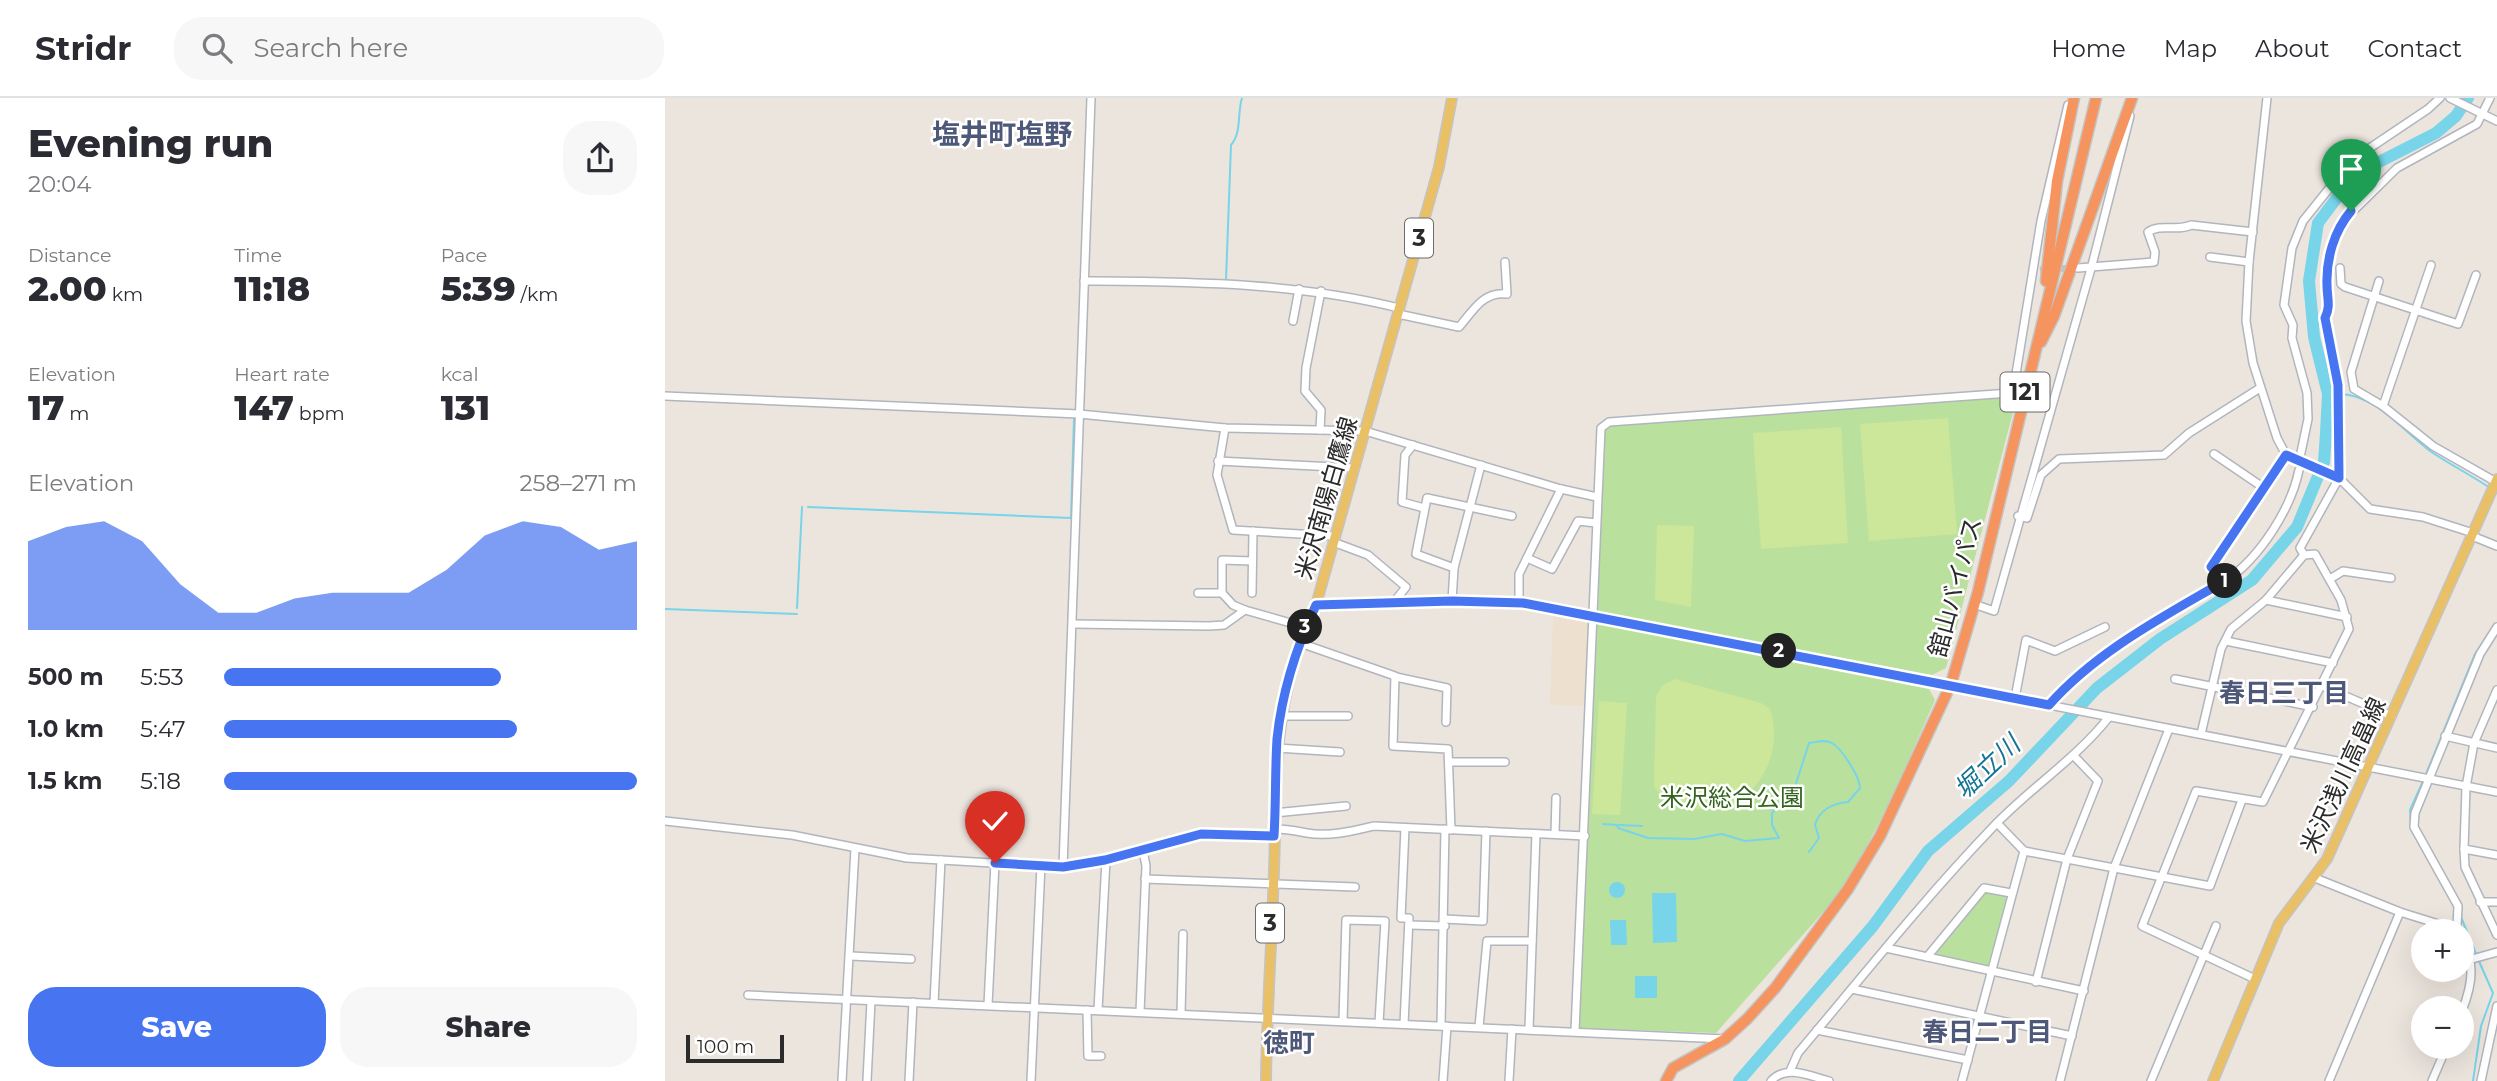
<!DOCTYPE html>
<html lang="en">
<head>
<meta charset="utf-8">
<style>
	body { margin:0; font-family:Montserrat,"Noto Sans JP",sans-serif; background:#f7f7f7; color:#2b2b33; height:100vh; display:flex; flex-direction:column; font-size:26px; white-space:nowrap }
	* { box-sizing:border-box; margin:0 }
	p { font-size:23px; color:#7c7c81 }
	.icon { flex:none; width:38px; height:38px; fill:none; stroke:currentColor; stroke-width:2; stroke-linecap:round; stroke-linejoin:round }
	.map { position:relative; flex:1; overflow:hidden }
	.panel { display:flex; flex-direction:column; background:#fff; width:665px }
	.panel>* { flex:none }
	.buttons { position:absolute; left:1746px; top:821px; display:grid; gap:14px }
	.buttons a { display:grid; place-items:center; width:63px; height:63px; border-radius:50%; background:#fff; box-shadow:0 7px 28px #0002; font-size:35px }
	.scale { position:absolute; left:21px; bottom:18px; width:98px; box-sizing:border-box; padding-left:7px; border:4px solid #2b2b2b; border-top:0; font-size:19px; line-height:24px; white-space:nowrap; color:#2b2b2b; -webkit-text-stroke:5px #fff; paint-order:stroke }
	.pin { position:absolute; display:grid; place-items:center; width:60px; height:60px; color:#fff; margin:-72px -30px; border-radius:50% 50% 50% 0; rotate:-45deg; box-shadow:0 0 7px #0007 }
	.pin .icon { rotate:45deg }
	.km { position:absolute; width:35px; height:35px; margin:-18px; border-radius:50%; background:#222; color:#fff; font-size:19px; line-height:35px; text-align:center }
	.round { display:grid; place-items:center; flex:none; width:74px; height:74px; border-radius:28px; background:#f7f7f7 }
	.overview { display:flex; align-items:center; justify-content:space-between; height:119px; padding:0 28px }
	h1 { font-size:38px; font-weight:800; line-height:52px }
	.metrics { display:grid; grid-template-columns:repeat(3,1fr); gap:10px; height:119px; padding:7px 28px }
	.metrics div { display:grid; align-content:center }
	.metrics b { font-size:35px; font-weight:800 }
	.metrics small { font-size:19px; font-weight:400 }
	.metrics p { font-size:19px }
	.chart { height:196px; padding:14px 28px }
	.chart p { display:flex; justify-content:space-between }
	.chart svg { width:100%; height:126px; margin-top:7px; fill:#4775f1; opacity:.7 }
	.cta { display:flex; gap:14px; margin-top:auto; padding:14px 28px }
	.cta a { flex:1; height:80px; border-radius:28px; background:#4775f1; color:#fff; font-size:28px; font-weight:800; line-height:80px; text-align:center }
	.cta a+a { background:#f7f7f7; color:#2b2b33 }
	ul { padding:0 28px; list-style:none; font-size:23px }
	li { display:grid; grid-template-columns:112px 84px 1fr; align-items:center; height:52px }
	li i { height:18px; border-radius:9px; background:#4775f1 }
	header { display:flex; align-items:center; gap:42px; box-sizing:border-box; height:98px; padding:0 35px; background:#fff; border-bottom:2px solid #e1e1e2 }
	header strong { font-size:33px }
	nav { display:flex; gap:38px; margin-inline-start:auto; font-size:24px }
	.search { width:490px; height:63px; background:#f7f7f7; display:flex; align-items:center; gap:18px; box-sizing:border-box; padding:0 24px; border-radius:28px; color:#7c7c81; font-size:26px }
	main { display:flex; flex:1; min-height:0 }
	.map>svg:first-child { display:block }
</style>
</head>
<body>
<header>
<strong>Stridr</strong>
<div class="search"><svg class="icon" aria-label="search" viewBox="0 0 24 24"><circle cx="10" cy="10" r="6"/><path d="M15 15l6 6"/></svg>Search here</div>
<nav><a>Home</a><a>Map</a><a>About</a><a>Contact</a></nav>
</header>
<main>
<section class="panel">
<div class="overview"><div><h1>Evening run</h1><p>20:04</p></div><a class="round"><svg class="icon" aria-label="share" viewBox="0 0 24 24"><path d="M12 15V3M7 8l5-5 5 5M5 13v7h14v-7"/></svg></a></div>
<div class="metrics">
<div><p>Distance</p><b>2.00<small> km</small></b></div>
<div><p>Time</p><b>11:18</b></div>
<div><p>Pace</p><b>5:39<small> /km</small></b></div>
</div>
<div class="metrics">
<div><p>Elevation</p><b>17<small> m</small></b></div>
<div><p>Heart rate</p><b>147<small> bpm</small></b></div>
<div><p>kcal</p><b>131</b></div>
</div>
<div class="chart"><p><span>Elevation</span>258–271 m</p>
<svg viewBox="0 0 160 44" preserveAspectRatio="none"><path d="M0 44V13L10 8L20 6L30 13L40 28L50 38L60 38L70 33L80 31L90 31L100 31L110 23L120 11L130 6L140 8L150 16L160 13V44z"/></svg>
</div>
<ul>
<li><b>500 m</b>5:53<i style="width:67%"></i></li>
<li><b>1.0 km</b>5:47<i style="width:71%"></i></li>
<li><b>1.5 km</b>5:18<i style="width:100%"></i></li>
</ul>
<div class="cta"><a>Save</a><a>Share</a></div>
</section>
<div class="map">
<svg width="1832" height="983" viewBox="0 0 1832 983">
	<rect width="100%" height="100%" fill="#ece5de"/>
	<polygon fill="#ede0ce" points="888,518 923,525 921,608 885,607"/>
	<g fill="#bae09d">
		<polygon points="1352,299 1281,570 1267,577 933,514 938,331 944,326"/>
		<polygon points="932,525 1264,591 1270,602 1228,697 1182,787 1051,935 913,930"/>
		<polygon points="1319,791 1339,796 1343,801 1323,867 1319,870 1269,857"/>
	</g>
	<g fill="#cce69a">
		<polygon points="1283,320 1292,436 1204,443 1195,326"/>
		<polygon points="1176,329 1183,445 1096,451 1088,335"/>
		<polygon points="992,427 1029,428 1026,509 990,502"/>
		<path d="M1010,581l86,24 9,6c19,55 -30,120 -90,95 -10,-4 -20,-8 -26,-18l2,-90 7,-11z"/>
		<polygon points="934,603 962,605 955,717 927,716"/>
	</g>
	<g fill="#77d4e9">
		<circle cx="952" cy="792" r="8"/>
		<polygon points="987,795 1011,795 1012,844 988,845"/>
		<polygon points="945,822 961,822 962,847 946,847"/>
		<rect x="970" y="878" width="22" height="22"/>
	</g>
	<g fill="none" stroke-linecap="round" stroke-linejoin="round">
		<g stroke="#77d4e9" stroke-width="2">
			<path d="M552,182h9l5,-135c11,-13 6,-31 11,-47"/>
			<polyline points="1663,296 1669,296"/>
			<path d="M1674,296c36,0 64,37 91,57 19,13 41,24 60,37"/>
			<polyline points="143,409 406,420 409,320"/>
			<polyline points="132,510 137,409"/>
			<polyline points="0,511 132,516"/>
			<polyline points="1761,676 1810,556 1826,532"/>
			<polyline points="1759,681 1745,712 1746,731 1789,808"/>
			<path d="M938,726l14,1 1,3 30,10 46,1 28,-5 23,7 34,-3 -7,-13v-12l22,-23 15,-47c8,-1 16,-4 23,0 10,6 28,34 28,45l-12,14c-15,1 -29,8 -33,23l4,13 -10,14"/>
			<polyline points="954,727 977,728"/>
			<polyline points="1796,819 1811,856"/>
			<polyline points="1808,983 1816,928 1828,895 1813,861"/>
		</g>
		<polyline stroke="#77d4e9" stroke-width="12" points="1074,983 1208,828 1263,753 1344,683 1432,590 1495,541 1587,482 1632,429 1659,364 1661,335 1663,296 1649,239 1644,183 1653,125 1677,93 1690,82 1714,64 1771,35 1791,18 1803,0"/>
		<polyline stroke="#c5c0ba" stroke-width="7" stroke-dasharray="7 3.5" stroke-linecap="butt" points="1375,172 1409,170"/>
		<g stroke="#b1b5be" stroke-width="10">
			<g id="minor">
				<polyline points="1602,0 1584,164 1581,223 1588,265 1612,340 1621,357 1674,380 1705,411 1758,419 1808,435"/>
				<polyline points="1785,0 1832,23"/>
				<polyline points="1545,159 1584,164"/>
				<path d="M1413,170l76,-6 1,-10 -7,-20c13,-9 29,0 43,-7l62,7"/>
				<polyline points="1675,170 1676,186 1680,189 1793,226 1811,177"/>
				<path d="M419,183c107,1 211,1 315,27"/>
				<polyline points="1714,183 1686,274 1689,291 1718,308 1768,348 1831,384"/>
				<path d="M733,216l61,13c14,-16 24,-36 48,-33l-2,-32"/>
				<polyline points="628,223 634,191"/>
				<polyline points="0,298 414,316 560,330 700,333 896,391 932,399"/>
				<polyline points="1718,308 1766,167"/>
				<polyline points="560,330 552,377 568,432 670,438"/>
				<polyline points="655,332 656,312 640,293 641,270 656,193"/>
				<polyline points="748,347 740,357 737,404 759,410"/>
				<polyline points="1549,356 1599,390"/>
				<polyline points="553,363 689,370"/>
				<polyline points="1634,364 1643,321 1642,295 1627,240 1628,227 1619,207 1627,150 1638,123 1687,62 1763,11 1775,0"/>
				<polyline points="1353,418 1362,420 1376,377 1394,361 1499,357 1524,335 1595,290"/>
				<polyline points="1807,438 1832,448"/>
				<polyline points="668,444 703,457 741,489 729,504"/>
				<polyline points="1639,457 1635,450 1674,380 1673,287 1659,220 1664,211 1661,186 1666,155 1674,127 1732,70 1812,26 1825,0"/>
				<polyline points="862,460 887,471 913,423 931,425"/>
				<polyline points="789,470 751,456 762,400 847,418"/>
				<polyline points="1563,481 1546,469 1621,357"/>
				<polyline points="1665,481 1678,473 1726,480"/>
				<polyline points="533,495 557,495 557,462 587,463"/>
				<polyline points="557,495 568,507 580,512"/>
				<polyline points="587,495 588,433"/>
				<polyline points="1601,502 1682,519"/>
				<polyline points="787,503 789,470 816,367"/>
				<polyline points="854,505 854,476 896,391"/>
				<polyline points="1309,506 1329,513 1427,167 1465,18"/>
				<polyline points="651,507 787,503 858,505 1832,694"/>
				<polyline points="408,526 544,528 559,527 580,512 640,529"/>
				<polyline points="1561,543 1668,565"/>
				<polyline points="635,545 730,578 728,648 783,651 786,732"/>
				<polyline points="731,579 782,590 781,624"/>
				<polyline points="1510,581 1648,609"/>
				<polyline points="1657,588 1727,618"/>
				<polyline points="1832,592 1809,645 1801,689 1799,751 1800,769 1832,837"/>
				<polyline points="1350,600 1361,542 1390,553 1440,529"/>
				<path d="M1384,607c26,-30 56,-52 90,-74 28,-19 60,-32 88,-51 33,-23 64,-71 72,-110"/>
				<polyline points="616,618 683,618"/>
				<polyline points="1536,636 1556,551 1566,531 1601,502 1639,457 1650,456 1676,502 1684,531 1598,704 1531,693 1477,828 1590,881"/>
				<polyline points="1780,638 1832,650"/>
				<polyline points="612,650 675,654"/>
				<polyline points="786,664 840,664"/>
				<polyline points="609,715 681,708"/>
				<polyline points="0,723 127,737 242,760 398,769 441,762 536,736 609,738"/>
				<polyline points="1332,725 1359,753 1545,788 1577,702"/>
				<path d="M610,731c12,0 21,2 32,4 22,4 46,-2 67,-7l211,10"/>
				<polyline points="890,736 891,700"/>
				<polyline points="1799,751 1832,757"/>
				<polyline points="398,769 426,0"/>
				<polyline points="1650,780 1735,814 1796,833"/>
				<polyline points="480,781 690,789"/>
				<polyline points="1815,804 1832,804"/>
				<polyline points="779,821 818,823 821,733"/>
				<polyline points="744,827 780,828"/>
				<polyline points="1792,829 1793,808 1749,729 1750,715 1815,556 1832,529"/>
				<path d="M1797,836c12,30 12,46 0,77"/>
				<polyline points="1221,850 1419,893"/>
				<polyline points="186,858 246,861"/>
				<polyline points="1262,859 1319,790 1346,795"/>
				<polyline points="1807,861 1832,854"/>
				<polyline points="1371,884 1402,761 1433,683 1409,658"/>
				<polyline points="1187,891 1407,938"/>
				<polyline points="83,897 1060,941"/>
				<polyline points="269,905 276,762"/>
				<polyline points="323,907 330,765"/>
				<polyline points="422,912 423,958 436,958"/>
				<polyline points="433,912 441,762"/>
				<polyline points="475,914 481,768 478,752"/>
				<polyline points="516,916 518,836"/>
				<polyline points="678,923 681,822 720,823 714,925"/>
				<polyline points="739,926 744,820 736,820 740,730"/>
				<polyline points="776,927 780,731"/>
				<polyline points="814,929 822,843 867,843"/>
				<polyline points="864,931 871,736"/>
				<polyline points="1152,932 1303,962"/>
				<polyline points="910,933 936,330 944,324 1345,295 1349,288 1376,123 1403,7"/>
				<path d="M1125,973l8,-18c64,-76 126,-154 195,-226 37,-39 83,-68 116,-110"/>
				<polyline points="177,983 190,751"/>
				<polyline points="202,983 206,903"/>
				<polyline points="244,983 248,904"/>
				<polyline points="366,983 376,767"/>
				<polyline points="778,983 782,928"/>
				<polyline points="844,983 847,931"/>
				<path d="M1106,983c15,-17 39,-5 58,0"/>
				<polyline points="1297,983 1359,753"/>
				<polyline points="1395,983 1449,770 1504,631"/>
				<polyline points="1486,983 1551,828"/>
				<polyline points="1664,983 1735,814"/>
				<polyline points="1767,983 1782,948"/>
				<polyline points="1816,983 1832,908"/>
			</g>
		</g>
		<g stroke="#c4c4c4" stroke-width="12">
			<g id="major">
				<path d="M601,983c1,-84 8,-168 9,-252 0,-79 6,-151 41,-224l123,-438 13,-69"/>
				<polyline points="1548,983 1614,825 1662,761 1832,381"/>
			</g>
		</g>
		<g stroke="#c4c4c4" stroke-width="13">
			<g id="highway">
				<polyline points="1381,183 1392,83 1409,0"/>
				<polyline points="1376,244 1389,218 1467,0"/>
				<polyline points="1001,983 1008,970 1060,941 1082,921 1111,889 1183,791 1215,738 1286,586 1313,494 1431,0"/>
			</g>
		</g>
		<use href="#minor" stroke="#fff" stroke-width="7"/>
		<use href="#major" stroke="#eac066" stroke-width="9"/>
		<use href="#highway" stroke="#f6945f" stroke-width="10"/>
	</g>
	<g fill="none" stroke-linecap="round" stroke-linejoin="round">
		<g stroke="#fff" stroke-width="14">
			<path id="route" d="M330,765l68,4 42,-7 96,-26 73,2c2,-32 1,-65 3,-97 5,-47 19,-91 39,-134l136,-4 71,2 526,102c49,-55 116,-89 179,-126l-17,-12 75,-112 53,23 -1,-93 -13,-67c6,-12 2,-20 2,-33 -1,-26 7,-54 24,-74"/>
		</g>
		<use href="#route" stroke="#4775f1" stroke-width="9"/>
	</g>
	<g text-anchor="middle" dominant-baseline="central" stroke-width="5" stroke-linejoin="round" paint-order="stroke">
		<g fill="#fff" stroke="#6b6b6b" stroke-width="2">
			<rect x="740" y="120.5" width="28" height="39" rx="5"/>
			<rect x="1335.5" y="274.5" width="49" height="39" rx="5"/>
			<rect x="591" y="805.5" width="28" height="39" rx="5"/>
		</g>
		<g font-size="23" font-weight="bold" fill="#2b2b2b">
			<text x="754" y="140">3</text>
			<text x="1360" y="294">121</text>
			<text x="605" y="825">3</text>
		</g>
		<g font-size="24" fill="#2b2b2b" stroke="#fff">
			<text transform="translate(661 400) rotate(-74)">米沢南陽白鷹線</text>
			<text transform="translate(1290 489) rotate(-75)">舘山バイパス</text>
			<text transform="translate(1678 677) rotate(-65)">米沢浅川高畠線</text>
		</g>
		<g font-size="24" fill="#33651e" stroke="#fff">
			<text x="1067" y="699">米沢総合公園</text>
		</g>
		<g font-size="26" font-weight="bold" fill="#4e597a" stroke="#fff">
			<text x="1619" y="595">春日三丁目</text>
			<text x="1322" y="934">春日二丁目</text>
			<text x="624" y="945">徳町</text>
		</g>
		<g font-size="26" font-style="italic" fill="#147496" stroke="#fff">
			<text transform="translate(1322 669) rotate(-43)">堀立川</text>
		</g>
		<g font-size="28" font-weight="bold" fill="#4e597a" stroke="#fff">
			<text x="337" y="36">塩井町塩野</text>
		</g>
	</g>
</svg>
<div class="buttons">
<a>+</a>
<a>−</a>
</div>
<div class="scale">100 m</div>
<div class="pin" style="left:1686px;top:113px;background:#1e9e55"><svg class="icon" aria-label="arrive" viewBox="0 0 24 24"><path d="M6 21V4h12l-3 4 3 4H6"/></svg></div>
<div class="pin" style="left:330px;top:765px;background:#d93025"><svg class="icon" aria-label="check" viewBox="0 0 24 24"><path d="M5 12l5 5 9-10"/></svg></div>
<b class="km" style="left:1560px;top:483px">1</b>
<b class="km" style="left:1114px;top:553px">2</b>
<b class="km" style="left:640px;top:529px">3</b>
</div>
</main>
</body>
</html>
